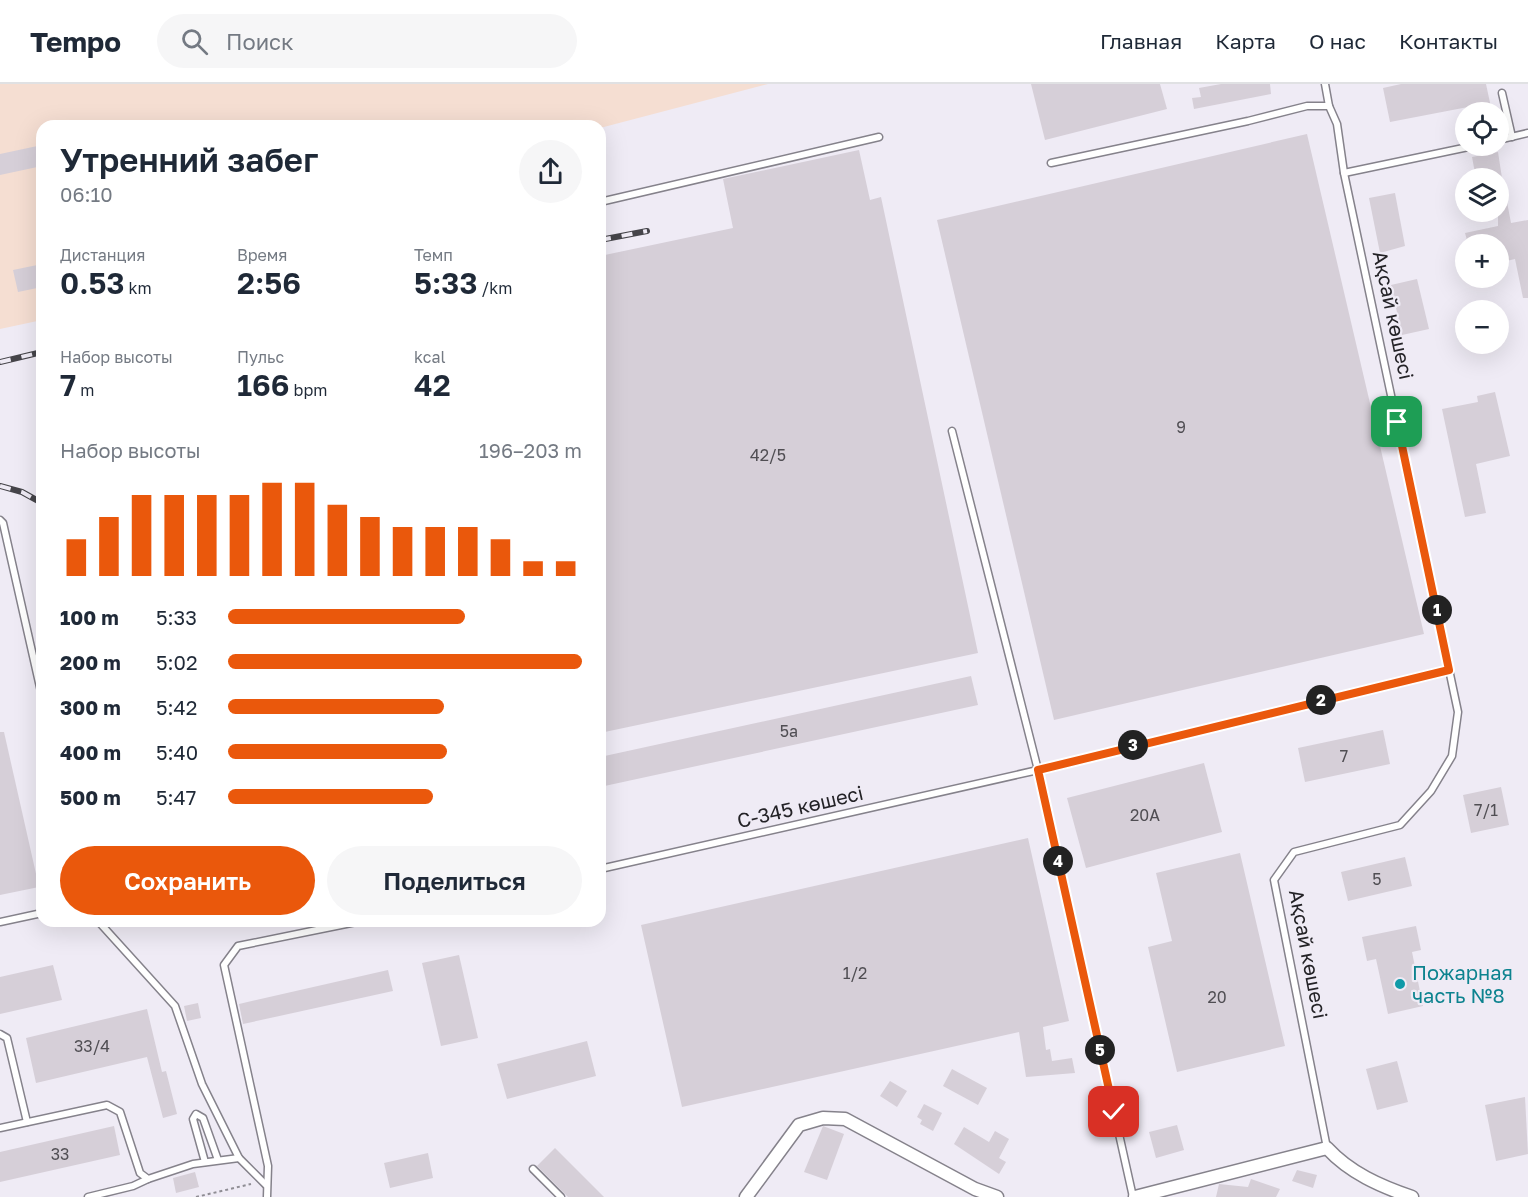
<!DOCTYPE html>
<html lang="ru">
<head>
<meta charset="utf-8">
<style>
	body { margin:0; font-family:"Golos Text",sans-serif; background:#f6f6f7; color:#1f2937; height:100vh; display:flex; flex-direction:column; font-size:22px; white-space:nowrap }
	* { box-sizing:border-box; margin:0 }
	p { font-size:20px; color:#747a83 }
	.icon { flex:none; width:33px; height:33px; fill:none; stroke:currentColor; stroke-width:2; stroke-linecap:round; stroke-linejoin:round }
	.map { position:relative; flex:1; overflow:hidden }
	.panel { position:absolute; left:36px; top:36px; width:570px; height:807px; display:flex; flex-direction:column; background:#fff; border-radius:18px; box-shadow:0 6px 24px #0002 }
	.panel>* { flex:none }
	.tools { position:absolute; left:1455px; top:18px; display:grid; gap:12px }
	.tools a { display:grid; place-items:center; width:54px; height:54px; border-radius:50%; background:#fff; box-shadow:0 6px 24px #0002; font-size:30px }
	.pin { position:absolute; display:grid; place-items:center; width:51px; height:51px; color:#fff; margin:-26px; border-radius:12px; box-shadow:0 3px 9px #0006 }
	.km { position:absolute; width:30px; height:30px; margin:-15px; border-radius:50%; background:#222; color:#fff; font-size:16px; line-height:30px; text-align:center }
	.round { display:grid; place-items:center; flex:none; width:63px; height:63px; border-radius:32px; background:#f6f6f7 }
	.head { display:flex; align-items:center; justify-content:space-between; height:102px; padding:0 24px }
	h1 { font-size:33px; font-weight:600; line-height:45px }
	.metrics { display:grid; grid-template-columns:repeat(3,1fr); gap:9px; height:102px; padding:6px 24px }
	.metrics div { display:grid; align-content:center }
	.metrics b { font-size:30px; font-weight:600 }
	.metrics small { font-size:16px; font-weight:400 }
	.metrics p { font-size:16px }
	.chart { height:168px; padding:12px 24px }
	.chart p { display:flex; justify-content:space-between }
	.chart svg { width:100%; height:108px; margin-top:6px; stroke:#ea580c; stroke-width:6 }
	.primary-button { display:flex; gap:12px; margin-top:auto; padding:12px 24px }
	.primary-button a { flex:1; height:69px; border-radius:36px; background:#ea580c; color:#fff; font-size:24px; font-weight:600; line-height:69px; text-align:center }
	.primary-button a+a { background:#f6f6f7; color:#1f2937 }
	ul { padding:0 24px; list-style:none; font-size:20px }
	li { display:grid; grid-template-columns:96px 72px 1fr; align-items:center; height:45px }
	li i { height:15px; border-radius:8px; background:#ea580c }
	header { display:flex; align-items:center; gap:36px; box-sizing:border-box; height:84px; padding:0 30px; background:#fff; border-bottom:2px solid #e0e1e3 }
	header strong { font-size:28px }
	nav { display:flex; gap:33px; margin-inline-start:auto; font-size:21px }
	.search { width:420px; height:54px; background:#f6f6f7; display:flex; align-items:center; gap:15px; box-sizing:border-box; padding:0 21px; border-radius:33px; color:#747a83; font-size:22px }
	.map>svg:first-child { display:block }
</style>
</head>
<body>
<header>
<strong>Tempo</strong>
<div class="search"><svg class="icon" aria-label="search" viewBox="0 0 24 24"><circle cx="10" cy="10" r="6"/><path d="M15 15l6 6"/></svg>Поиск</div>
<nav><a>Главная</a><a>Карта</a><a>О нас</a><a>Контакты</a></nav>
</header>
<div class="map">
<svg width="1528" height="1113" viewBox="0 0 1528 1113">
	<rect width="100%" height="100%" fill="#efebf5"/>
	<polygon fill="#f5ded2" points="0,0 768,0 600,44 42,42 42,236 0,245"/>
	<g fill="#d6cfd8">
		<polygon points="1031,0 1160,0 1167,25 1045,56"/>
		<polygon points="1221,0 1270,0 1271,10 1194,25 1192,14 1201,13 1199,4"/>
		<polygon points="1401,0 1486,0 1492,28 1469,28 1468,23 1390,38 1383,4"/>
		<polygon points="1307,50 1424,550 1054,636 937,136"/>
		<polygon points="42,61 42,82 0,91 0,70"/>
		<polygon points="859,66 870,116 881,113 978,569 600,649 600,172 733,144 723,95"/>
		<polygon points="1498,68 1502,94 1476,94 1472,73"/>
		<polygon points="1498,102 1504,102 1511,139 1528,136 1528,214 1523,214 1515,175 1498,179 1498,160 1468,160 1465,149 1498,142"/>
		<polygon points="1395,109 1405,162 1380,169 1369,114"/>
		<polygon points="42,180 42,203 18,208 13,186"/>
		<polygon points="1417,195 1429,245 1402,251 1391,201"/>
		<polygon points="1495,308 1510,372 1476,380 1486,429 1465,433 1442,325 1478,318 1477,312"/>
		<polygon points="971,592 978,621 600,703 600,673"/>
		<polygon points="1383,646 1390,680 1305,698 1298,664"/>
		<polygon points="0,648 4,648 39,803 0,811"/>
		<polygon points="1204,679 1222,748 1086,784 1067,714"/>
		<polygon points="1501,703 1509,741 1471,749 1463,711"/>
		<polygon points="1028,754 1069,937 1043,943 1046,966 1050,965 1052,977 1072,974 1075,989 1026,993 1019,948 682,1023 641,841"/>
		<polygon points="1240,769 1285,962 1177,988 1148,863 1172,857 1156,789"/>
		<polygon points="1405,773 1412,802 1348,817 1341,788"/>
		<polygon points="1416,842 1421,866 1412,868 1423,922 1388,930 1376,875 1367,877 1362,853"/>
		<polygon points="459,871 478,954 441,962 422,879"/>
		<polygon points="53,881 62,916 0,930 0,893"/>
		<polygon points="388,886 393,907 243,940 239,920"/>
		<polygon points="198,919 201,934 187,937 184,922"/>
		<polygon points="147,925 162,988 166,987 177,1030 163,1034 147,973 36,999 26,954"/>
		<polygon points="587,957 596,992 507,1015 497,980"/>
		<polygon points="1397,977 1408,1018 1377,1026 1366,985"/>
		<polygon points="952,985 987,1004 978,1021 943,1002"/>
		<polygon points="890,997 907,1007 897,1023 880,1012"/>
		<polygon points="1525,1013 1528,1070 1496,1077 1485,1021"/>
		<polygon points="924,1020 942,1029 933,1047 920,1040 922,1036 917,1033"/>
		<polygon points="1177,1041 1184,1066 1156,1074 1149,1048"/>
		<polygon points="114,1042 120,1071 0,1098 0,1068"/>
		<polygon points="823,1042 844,1050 827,1096 804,1088"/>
		<polygon points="964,1043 989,1058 995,1047 1009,1055 999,1074 1006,1078 999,1090 954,1060"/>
		<polygon points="555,1064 604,1113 568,1113 537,1082"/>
		<polygon points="428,1069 433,1094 390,1104 384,1079"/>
		<polygon points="1297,1086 1317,1091 1313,1104 1292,1097"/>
		<polygon points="195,1088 199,1103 176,1109 173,1094"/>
		<polygon points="1251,1095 1280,1105 1276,1113 1216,1113 1219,1100 1248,1103"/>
	</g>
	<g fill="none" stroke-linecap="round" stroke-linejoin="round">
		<g stroke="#85828b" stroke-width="9">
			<g id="lane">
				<polyline points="1325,0 1329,22"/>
				<polyline points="1502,9 1512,53"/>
				<polyline points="1498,56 1528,49"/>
				<polyline points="1051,79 1248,37 1307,22 1329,22 1337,40 1344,89 1458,628 1452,672 1431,707 1400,741 1294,768 1274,796 1327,1064"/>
				<polyline points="1344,89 1473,62"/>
				<polyline points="600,118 879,53"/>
				<polyline points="952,347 1038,686 1449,586"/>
				<polyline points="0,436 3,439 42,612"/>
				<polyline points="600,785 1038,686 1133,1113"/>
				<polyline points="98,837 175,922 202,1000 239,1074 266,1101"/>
				<polyline points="0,838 42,829"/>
				<polyline points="0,950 7,954 27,1038"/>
				<polyline points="0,1044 107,1021 120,1028 140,1089 148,1095 193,1080 239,1074"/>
				<polyline points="205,1078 193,1035 196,1030 203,1034 218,1076"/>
				<polyline points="533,1085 561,1113"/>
				<polyline points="88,1113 133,1102 148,1095"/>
				<polyline points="267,1113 268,1082 224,881 238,862 361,837"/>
			</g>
		</g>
		<g stroke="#85828b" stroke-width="15">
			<g id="street">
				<polyline points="746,1113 799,1041 823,1034 845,1035 975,1105 997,1113"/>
				<path d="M1135,1113l192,-49c23,25 53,38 85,49"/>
			</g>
		</g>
		<polyline stroke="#8f8d94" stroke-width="2" stroke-dasharray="3 3" stroke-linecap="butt" points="196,1113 251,1100"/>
		<use href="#lane" stroke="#fff" stroke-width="6"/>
		<use href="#street" stroke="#fff" stroke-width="12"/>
		<g stroke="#46454a" stroke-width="6">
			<g id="rail">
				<polyline points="600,156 647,147"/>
				<polyline points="0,278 42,268"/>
				<polyline points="0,402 22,408 42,419"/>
			</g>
		</g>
		<use href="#rail" stroke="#efebf5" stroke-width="4" stroke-dasharray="11" stroke-linecap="butt"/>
	</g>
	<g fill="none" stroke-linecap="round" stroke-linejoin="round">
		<g stroke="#fff" stroke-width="12">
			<polyline id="route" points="1114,1028 1038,686 1449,586 1397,338"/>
		</g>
		<use href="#route" stroke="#ea580c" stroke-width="8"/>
	</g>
	<circle fill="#0f9aa8" stroke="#efebf5" stroke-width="2" cx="1400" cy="900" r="6"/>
	<g text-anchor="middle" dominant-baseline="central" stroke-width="4.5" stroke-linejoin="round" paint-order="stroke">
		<g font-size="16" fill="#504e53">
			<text x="1181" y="343">9</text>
			<text x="768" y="371">42/5</text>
			<text x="789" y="647">5а</text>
			<text x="1344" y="672">7</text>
			<text x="1486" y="726">7/1</text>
			<text x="1145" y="731">20А</text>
			<text x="1377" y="795">5</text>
			<text x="855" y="889">1/2</text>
			<text x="1217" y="913">20</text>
			<text x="92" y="962">33/4</text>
			<text x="60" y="1070">33</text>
		</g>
		<g font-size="20" fill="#242327" stroke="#efebf5">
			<text transform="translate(1394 231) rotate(78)">Ақсай көшесі</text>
			<text transform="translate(800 722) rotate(-13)">С-345 көшесі</text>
			<text transform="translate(1309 870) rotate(79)">Ақсай көшесі</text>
		</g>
		<g font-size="20" fill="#0d838f" stroke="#efebf5" text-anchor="start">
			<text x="1412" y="888">Пожарная<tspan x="1412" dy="23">часть №8</tspan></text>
		</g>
	</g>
</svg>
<div class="tools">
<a><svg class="icon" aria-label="locate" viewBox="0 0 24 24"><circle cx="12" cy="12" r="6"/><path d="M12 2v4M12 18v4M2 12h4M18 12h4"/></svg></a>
<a><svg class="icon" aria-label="layers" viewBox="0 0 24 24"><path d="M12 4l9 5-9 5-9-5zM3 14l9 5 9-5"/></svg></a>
<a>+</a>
<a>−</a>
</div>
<div class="pin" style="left:1397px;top:338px;background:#1e9e55"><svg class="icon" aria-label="arrive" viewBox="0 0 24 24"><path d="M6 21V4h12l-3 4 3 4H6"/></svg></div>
<div class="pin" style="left:1114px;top:1028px;background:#d93025"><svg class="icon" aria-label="check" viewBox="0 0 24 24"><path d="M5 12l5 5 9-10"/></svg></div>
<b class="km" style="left:1437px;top:526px">1</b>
<b class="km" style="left:1321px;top:616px">2</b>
<b class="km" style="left:1133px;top:661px">3</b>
<b class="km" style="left:1058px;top:777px">4</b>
<b class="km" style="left:1100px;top:966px">5</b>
<section class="panel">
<div class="head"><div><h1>Утренний забег</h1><p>06:10</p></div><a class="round"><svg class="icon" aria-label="share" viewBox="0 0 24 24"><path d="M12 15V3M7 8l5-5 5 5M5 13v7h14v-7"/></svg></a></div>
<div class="metrics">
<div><p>Дистанция</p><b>0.53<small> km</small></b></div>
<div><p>Время</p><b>2:56</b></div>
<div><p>Темп</p><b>5:33<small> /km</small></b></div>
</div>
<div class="metrics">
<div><p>Набор высоты</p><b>7<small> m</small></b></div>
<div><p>Пульс</p><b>166<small> bpm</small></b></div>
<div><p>kcal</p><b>42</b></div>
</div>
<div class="chart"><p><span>Набор высоты</span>196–203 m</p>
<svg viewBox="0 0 160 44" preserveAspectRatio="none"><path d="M5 44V29M15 44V20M25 44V11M35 44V11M45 44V11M55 44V11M65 44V6M75 44V6M85 44V15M95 44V20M105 44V24M115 44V24M125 44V24M135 44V29M145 44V38M155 44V38"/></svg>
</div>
<ul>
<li><b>100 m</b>5:33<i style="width:67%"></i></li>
<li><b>200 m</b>5:02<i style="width:100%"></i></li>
<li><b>300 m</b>5:42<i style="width:61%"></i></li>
<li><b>400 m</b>5:40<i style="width:62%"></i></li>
<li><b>500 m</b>5:47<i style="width:58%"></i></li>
</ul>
<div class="primary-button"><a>Сохранить</a><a>Поделиться</a></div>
</section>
</div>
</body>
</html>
